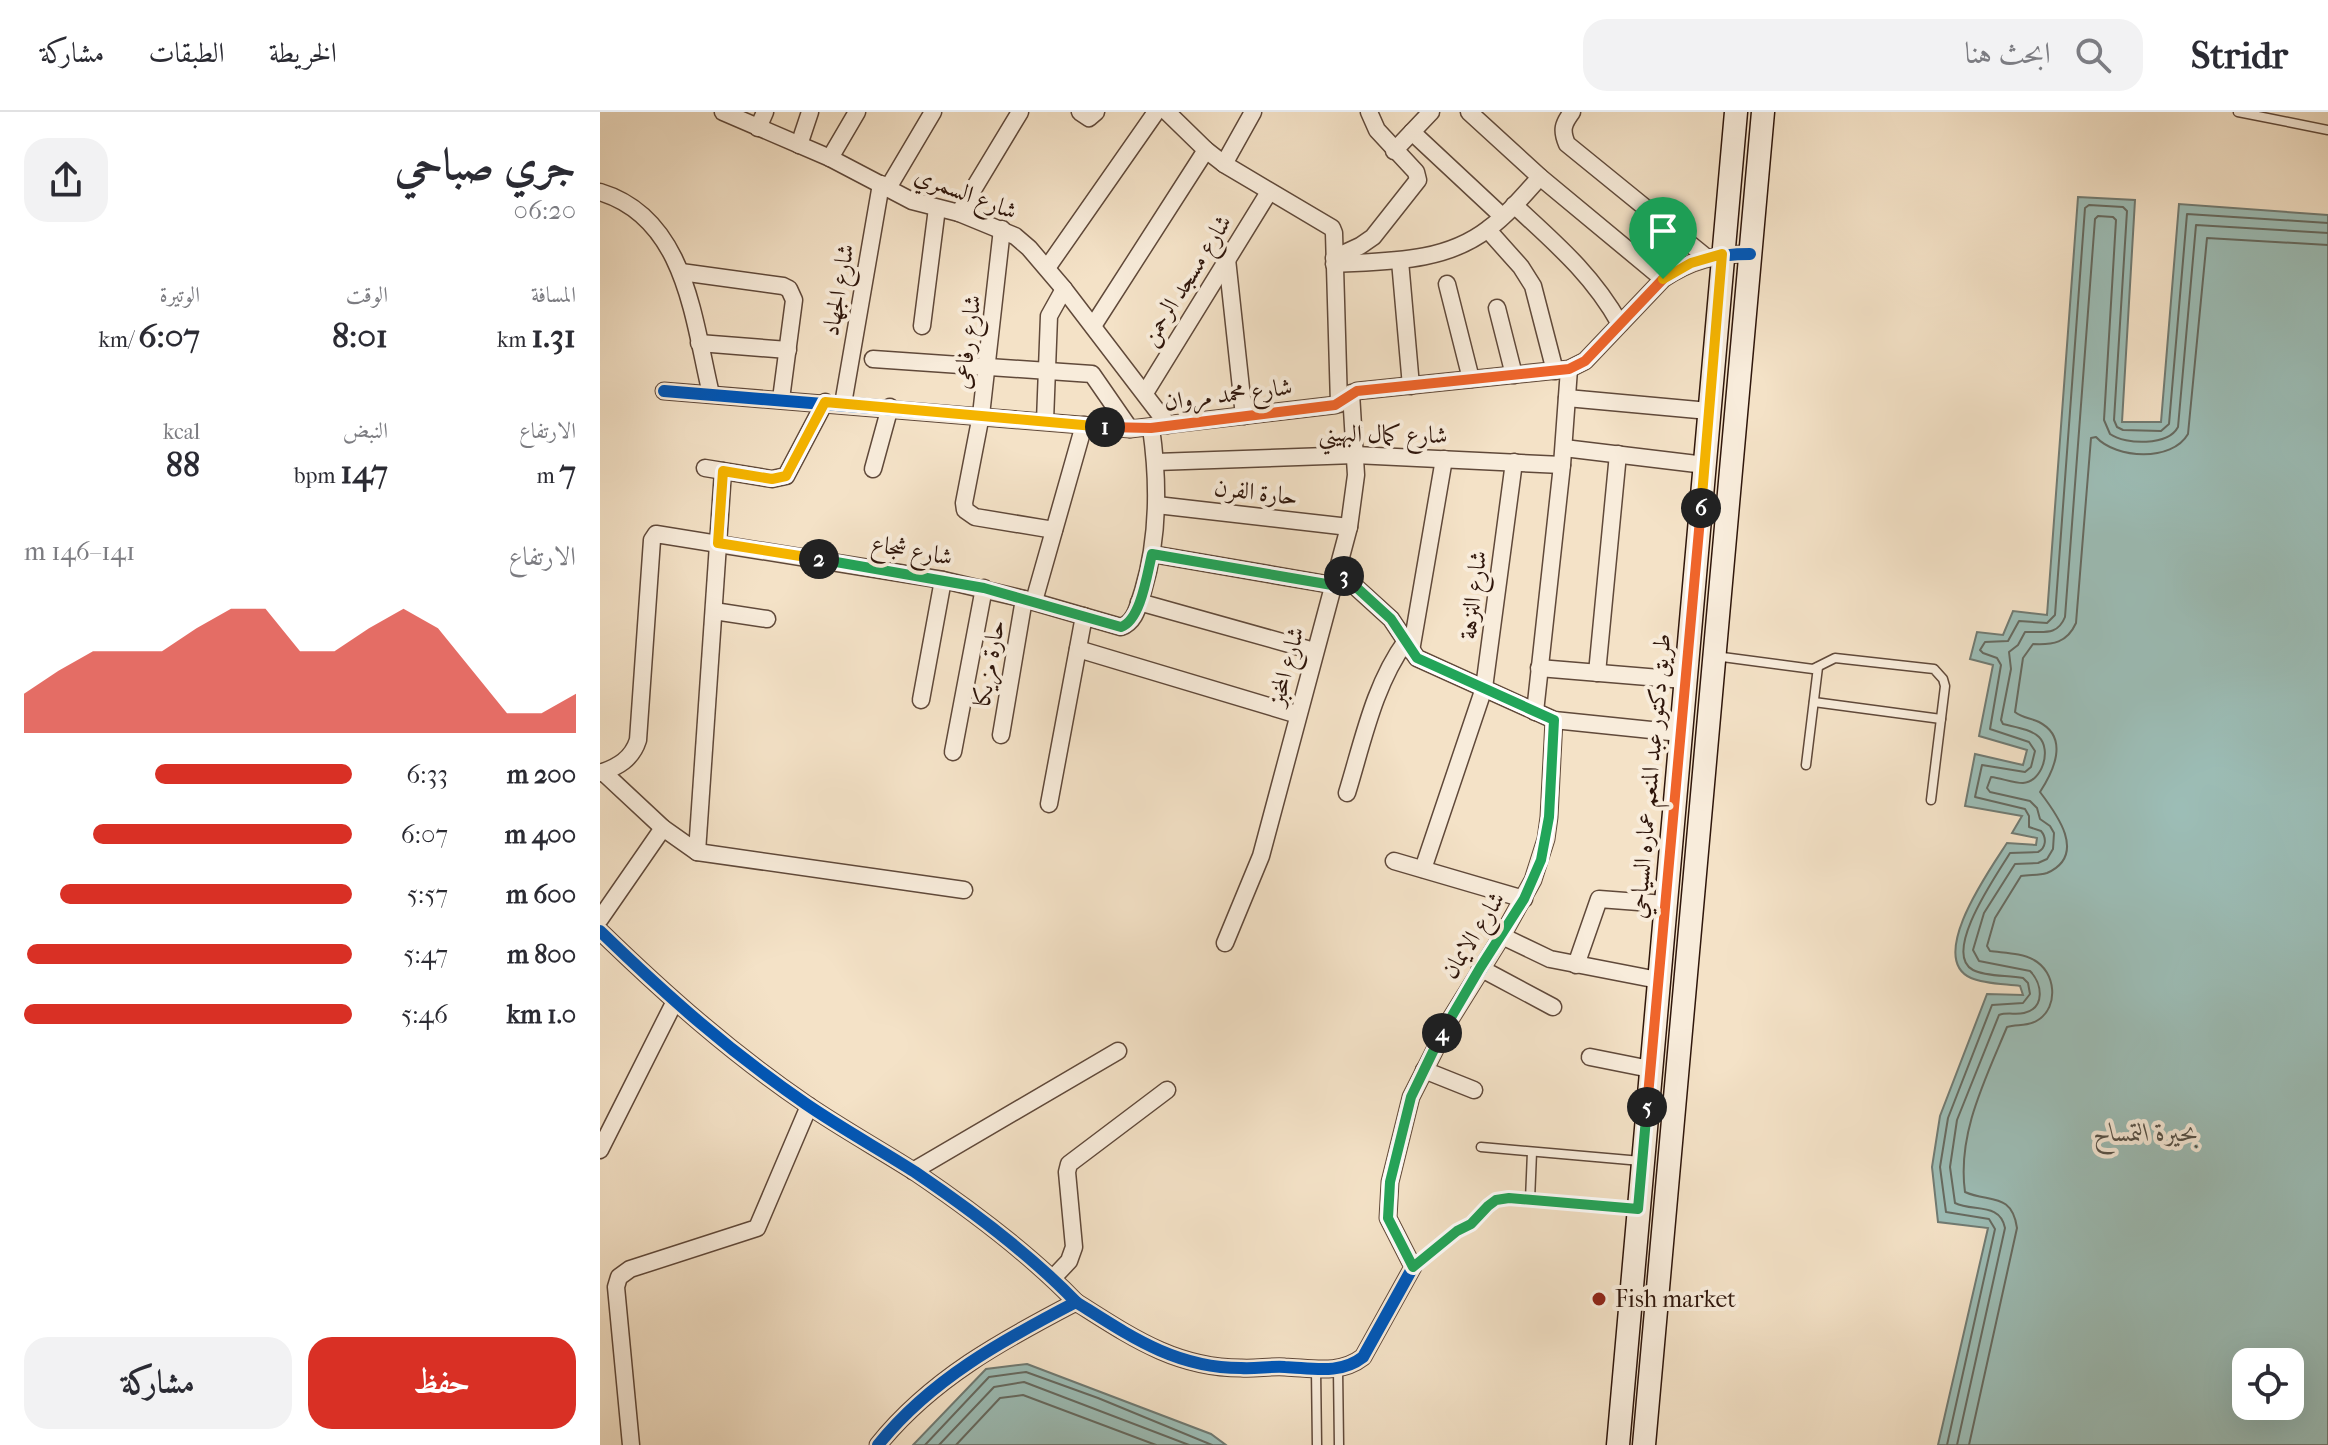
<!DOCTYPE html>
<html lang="ar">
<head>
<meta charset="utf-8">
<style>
	body { margin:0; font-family:"IM FELL French Canon",Amiri,serif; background:#f2f2f3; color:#2b2b33; direction:rtl; height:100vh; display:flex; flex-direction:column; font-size:30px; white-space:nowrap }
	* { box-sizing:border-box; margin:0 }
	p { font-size:26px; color:#7c7c81 }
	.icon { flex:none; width:44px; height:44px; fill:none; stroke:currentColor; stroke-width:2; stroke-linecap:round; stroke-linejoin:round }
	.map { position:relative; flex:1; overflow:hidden; direction:ltr }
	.sheet { display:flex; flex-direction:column; background:#fff; width:600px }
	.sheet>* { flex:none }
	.controls { position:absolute; left:1632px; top:1236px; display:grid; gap:16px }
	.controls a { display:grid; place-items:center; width:72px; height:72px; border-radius:16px; background:#fff; box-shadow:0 8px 32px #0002; font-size:40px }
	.pin { position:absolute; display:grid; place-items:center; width:68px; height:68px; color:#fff; margin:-82px -34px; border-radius:50% 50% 50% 0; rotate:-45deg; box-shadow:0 0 8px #0007 }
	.pin .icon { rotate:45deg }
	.km { position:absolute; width:40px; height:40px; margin:-20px; border-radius:50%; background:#222; color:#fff; font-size:22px; line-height:40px; text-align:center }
	.round { display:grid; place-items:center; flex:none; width:84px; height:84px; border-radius:24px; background:#f2f2f3 }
	.headline { display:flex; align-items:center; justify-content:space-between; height:136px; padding:0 24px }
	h1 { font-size:44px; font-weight:700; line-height:60px }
	.metrics { display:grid; grid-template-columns:repeat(3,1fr); gap:12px; height:136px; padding:8px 24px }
	.metrics div { display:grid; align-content:center }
	.metrics b { font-size:34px; font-weight:700 }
	.metrics small { font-size:22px; font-weight:400 }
	.metrics p { font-size:22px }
	.chart { height:224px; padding:16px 24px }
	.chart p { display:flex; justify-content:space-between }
	.chart svg { width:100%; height:144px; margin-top:8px; fill:#d93025; opacity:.7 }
	.primary-button { display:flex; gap:16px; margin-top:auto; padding:16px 24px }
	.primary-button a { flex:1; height:92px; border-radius:24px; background:#d93025; color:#fff; font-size:32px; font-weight:700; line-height:92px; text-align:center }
	.primary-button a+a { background:#f2f2f3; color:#2b2b33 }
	ul { padding:0 24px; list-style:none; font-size:26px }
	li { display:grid; grid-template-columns:128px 96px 1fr; align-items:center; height:60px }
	li i { height:20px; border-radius:10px; background:#d93025 }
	header { display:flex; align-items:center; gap:48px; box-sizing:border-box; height:112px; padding:0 40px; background:#fff; border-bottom:2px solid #e1e1e2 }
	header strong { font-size:38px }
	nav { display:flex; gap:44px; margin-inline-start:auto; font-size:28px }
	.search { width:560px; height:72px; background:#f2f2f3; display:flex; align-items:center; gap:20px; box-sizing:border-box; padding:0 28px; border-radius:24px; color:#7c7c81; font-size:30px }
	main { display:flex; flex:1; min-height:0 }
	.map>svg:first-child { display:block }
</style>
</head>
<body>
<header>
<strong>Stridr</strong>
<div class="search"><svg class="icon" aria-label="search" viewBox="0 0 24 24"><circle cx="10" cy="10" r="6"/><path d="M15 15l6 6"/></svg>ابحث هنا</div>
<nav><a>الخريطة</a><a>الطبقات</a><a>مشاركة</a></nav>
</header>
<main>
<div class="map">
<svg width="1728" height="1333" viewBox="0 0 1728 1333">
	<rect width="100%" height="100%" fill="#f4e2c7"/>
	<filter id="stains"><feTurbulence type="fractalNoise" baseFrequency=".0025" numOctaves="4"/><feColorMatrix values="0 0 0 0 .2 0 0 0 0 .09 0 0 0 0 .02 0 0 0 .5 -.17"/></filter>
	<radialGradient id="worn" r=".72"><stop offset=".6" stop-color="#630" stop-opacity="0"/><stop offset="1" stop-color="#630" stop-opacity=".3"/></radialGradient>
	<g fill="#9cbdb6" stroke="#707a72" stroke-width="2" fill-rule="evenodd">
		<path d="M1478,85l57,3 -13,222h39l18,-218 149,11v1230h-390l50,-217 -50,-6 -6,-55 8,-51 47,-122 36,1 -3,-9c-14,-2 -35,-2 -49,-8 -45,-20 20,-110 36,-135l29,2 1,-7 -25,-5 10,-17 -57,-10 10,-52 48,11 4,-15 -48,-14 14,-71 -23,-6 7,-27 26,3 10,-24 34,4zM1690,1250v44h-44v-44z"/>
		<polygon points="427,1252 611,1322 626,1333 313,1333 386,1257"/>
	</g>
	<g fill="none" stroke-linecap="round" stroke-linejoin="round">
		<g stroke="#666a60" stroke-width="2">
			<polyline points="325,1333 389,1265 426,1260 498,1286 612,1333"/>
			<polyline points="339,1333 394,1275 424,1270 589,1333"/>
			<polyline points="356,1333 400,1286 423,1283 556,1333"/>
			<path d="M1347,1333l48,-216 -6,-10 -43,-7 -6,-45 8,-49 44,-113 31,-2 7,-9 -2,-11 -5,-5c-15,-3 -37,-1 -50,-8 -32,-17 25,-97 37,-117l28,-1c8,-4 9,-14 3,-21l-12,-4v-11l-4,-7 -50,-12 7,-32 43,7 6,-5 4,-16 -6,-9 -39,-13 11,-64 -4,-7 -14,-5 -3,-3 5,-8 23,-1 11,-20 28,2 8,-8 30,-407 4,-3 34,2 4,4 -13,209 3,7 6,3 38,1 8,-7 18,-210 141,9"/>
			<path d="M1357,1333l48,-217c-5,-26 -32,-16 -50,-25l-5,-36 7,-47 42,-105c8,-3 17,0 25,-2 22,-5 18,-30 6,-42l-51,-10 -6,-11 11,-37 31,-49 23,-1 9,-4 6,-10 1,-16 -4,-7 -10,-7 -3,-11 -7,-7 -40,-9 -3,-4 4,-11c10,1 22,6 32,6 19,-1 29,-33 16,-46 -8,-8 -25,-10 -36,-13l-2,-4 10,-51 -2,-17 9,-7 7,-13c17,-1 32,5 40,-15l30,-398 3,-3 15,1 3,3 -12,200 6,14c16,11 58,12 68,-7l18,-202 132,8"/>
			<path d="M1369,1333l48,-217c-5,-36 -28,-25 -52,-36 -8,-58 20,-112 42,-165 10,-3 21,0 31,-7 21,-13 18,-48 -4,-60 -12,-7 -30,-7 -44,-9l-3,-5 8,-28 26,-42c8,-2 17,0 26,-3 41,-18 9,-60 -7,-81 13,-20 30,-54 -1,-70 -8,-4 -17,-4 -24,-10l8,-54 10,-14c20,1 34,-1 43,-21l15,-185 5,-1c20,22 76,25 92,-3l19,-196 121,7"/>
		</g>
		<g stroke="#60493a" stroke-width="11">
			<g id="service">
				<polyline points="1638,0 1728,18"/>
				<polyline points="1115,544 1213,557 1235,546 1334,557 1343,567 1345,574 1331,688"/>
				<polyline points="1214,590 1341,607"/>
				<polyline points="1206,653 1218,555"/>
				<polyline points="881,1035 1041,1049"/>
				<polyline points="930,1088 932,1040"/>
				<path d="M814,1155c17,-15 34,-29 52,-40 19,-11 18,-25 43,-29l126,11"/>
				<polyline points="716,1257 717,1333"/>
				<polyline points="738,1257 739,1333"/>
			</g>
		</g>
		<g stroke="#60493a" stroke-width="19">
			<g id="minor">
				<polyline points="123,0 230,46 312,89 359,101 415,124 429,136 464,177 568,313"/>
				<polyline points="480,0 489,6 496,0"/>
				<polyline points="567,0 606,38 624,52 732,116 734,121 739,292"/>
				<polyline points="869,0 940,65 1063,167"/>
				<path d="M972,0c-9,12 -11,18 -5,32l139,113"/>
				<polyline points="158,16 165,0"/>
				<polyline points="812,20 902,104"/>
				<polyline points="199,33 210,0"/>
				<polyline points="794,39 831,0"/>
				<polyline points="230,46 257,0"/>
				<polyline points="624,52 653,0"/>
				<polyline points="288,76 333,0"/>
				<path d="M0,80c86,26 93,127 111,202"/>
				<path d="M914,93c41,38 78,69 106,119"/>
				<polyline points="359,101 420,0"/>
				<polyline points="402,117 381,303 364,391 365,398 375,405 454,418"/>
				<polyline points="888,118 921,155 933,174 955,259"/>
				<polyline points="734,146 760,134 773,125 818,68 816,60 777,18 769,0"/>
				<polyline points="627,147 644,304"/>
				<polyline points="800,149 811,274"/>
				<path d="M734,152c53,-3 110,-1 154,-35 19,-14 36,-34 52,-52"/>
				<polyline points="447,156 556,0"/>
				<polyline points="81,160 183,174 189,177 194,188 181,287"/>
				<polyline points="847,172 871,267"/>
				<polyline points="897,196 914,263"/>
				<polyline points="322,214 337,96"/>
				<polyline points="493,214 606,38"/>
				<polyline points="99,231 188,238"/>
				<polyline points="273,247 492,262 530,317"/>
				<path d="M64,279l466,38 205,-24 22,-14 212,-22 16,-8 78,-82c28,-19 53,-25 87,-25"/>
				<polyline points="545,281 669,80"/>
				<polyline points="967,286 1109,299"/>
				<polyline points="243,292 281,72"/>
				<polyline points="445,309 449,204 464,177"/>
				<polyline points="964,336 1105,353"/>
				<polyline points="556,350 755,343 962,353"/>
				<polyline points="105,356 172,367 186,364 225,290"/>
				<polyline points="273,357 290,295"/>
				<polyline points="557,393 749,415"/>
				<polyline points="552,442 732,473"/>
				<polyline points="737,458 791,507 817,546 954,608 1080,621"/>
				<polyline points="434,489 484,313"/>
				<polyline points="539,490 714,539"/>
				<polyline points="114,499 167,507"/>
				<polyline points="478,537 698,603"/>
				<polyline points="811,539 844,347"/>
				<polyline points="939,556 1084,568"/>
				<polyline points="997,561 1018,342"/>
				<polyline points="321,588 343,468"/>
				<polyline points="935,600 962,353 969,257"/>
				<polyline points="401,623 424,487"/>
				<polyline points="353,640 384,476"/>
				<polyline points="3,660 63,716 97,740 364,778"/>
				<path d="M0,661c18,-6 32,-14 38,-33l14,-200 4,-6 287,46 81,19 97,28c15,-5 17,-22 22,-36 16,-54 16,-108 8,-163"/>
				<path d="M747,681c16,-52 27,-108 59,-152"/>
				<polyline points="449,692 484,504"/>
				<polyline points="97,740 123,359"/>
				<polyline points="794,749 924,787"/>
				<polyline points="823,757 884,576 914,350"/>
				<polyline points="0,807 63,716"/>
				<path d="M0,819c66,64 130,121 206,173 35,24 73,45 109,68 56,38 114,81 161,130"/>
				<polyline points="902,824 950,847 1058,868"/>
				<polyline points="625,831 661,744 749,415 756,363 751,281"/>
				<polyline points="976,853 999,787 1065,792"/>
				<polyline points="880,856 953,895"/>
				<polyline points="990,945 1050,957"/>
				<polyline points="824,958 874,978"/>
				<polyline points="0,1038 74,891"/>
				<polyline points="313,1059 518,939"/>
				<polyline points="453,1166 469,1149 474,1135 467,1060 469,1052 567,978"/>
				<polyline points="31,1333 16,1175 19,1165 30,1157 157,1116 209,994"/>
				<path d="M278,1333c53,-66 125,-105 198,-143 54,34 99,66 165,66 15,1 29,-2 44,-1 27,1 55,8 78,-10l50,-90 -25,-49 2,-36 21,-85 40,-79 51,-82 31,-56 13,-41 3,-22 5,-97"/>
			</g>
		</g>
		<g stroke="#2f160b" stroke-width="25">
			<g id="secondary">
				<polyline points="1018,1333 1136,0"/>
				<polyline points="1044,1333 1163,0"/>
			</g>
		</g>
		<use href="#service" stroke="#f8ecdb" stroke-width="8"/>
		<use href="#minor" stroke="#f8ecdb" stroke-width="16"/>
		<use href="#secondary" stroke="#f8ecdb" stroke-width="22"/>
		<g stroke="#f8ecdb" stroke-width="17">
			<g id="cycleway">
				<path d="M64,279l466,38 205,-24 22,-14 212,-22 16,-8 78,-82c28,-19 53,-25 87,-25"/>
				<path d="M0,819c66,64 130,121 206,173 35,24 73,45 109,68 56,38 114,81 161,130"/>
				<path d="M278,1333c53,-66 125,-105 198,-143 54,34 99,66 165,66 15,1 29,-2 44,-1 27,1 55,8 78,-10l50,-90 -25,-49 2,-36 21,-85 40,-79 51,-82 31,-56 13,-41 3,-22 5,-97"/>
			</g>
		</g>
		<use href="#cycleway" stroke="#0057b8" stroke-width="12"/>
	</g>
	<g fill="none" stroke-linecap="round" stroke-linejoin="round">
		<g stroke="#fff" stroke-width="16">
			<polyline id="split-1" points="505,315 551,316 735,293 757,279 969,257 985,249 1063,167"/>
		</g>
		<g stroke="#fff" stroke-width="16">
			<polyline id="split-2" points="219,447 118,431 123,359 172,367 186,364 225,290 505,315"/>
		</g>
		<g stroke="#fff" stroke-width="16">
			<path id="split-3" d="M219,447l165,29 137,39c20,-7 26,-53 31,-73l180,31 5,-15 7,6"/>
		</g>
		<g stroke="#fff" stroke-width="16">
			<polyline id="split-4" points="744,464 791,507 817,546 954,608 949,705 941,748 924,787 880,856 842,921"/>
		</g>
		<g stroke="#fff" stroke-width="16">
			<polyline id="split-5" points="842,921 811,985 790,1070 788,1106 813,1155 857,1119 871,1112 888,1094 896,1088 909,1086 1038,1097 1047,995"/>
		</g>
		<g stroke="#fff" stroke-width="16">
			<polyline id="split-6" points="1047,995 1101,396"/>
		</g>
		<g stroke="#fff" stroke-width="16">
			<polyline id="split-7" points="1063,167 1091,151 1122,142 1101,396"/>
		</g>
		<use href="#split-1" stroke="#f0652b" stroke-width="10"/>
		<use href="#split-2" stroke="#f5b400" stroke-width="10"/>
		<use href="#split-3" stroke="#22a559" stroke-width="10"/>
		<use href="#split-4" stroke="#22a559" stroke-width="10"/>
		<use href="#split-5" stroke="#22a559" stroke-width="10"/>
		<use href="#split-6" stroke="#f0652b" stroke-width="10"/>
		<use href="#split-7" stroke="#f5b400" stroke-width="10"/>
	</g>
	<circle fill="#8f2418" stroke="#f8ecdb" stroke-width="3" cx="999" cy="1187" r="8"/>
	<g text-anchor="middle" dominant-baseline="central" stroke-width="8" stroke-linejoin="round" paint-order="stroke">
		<g font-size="24" fill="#2f160b" stroke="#f8ecdb">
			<text transform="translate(366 81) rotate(21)">شارع السمري</text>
			<text transform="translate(586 168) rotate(-58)">شارع مسجد الرحمن</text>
			<text transform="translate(238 178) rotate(-80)">شارع الجهاد</text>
			<text transform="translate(367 230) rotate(-83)">شارع رفاعى</text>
			<text transform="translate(628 282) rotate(-7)">شارع محمد مروان</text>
			<text transform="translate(783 322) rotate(1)">شارع كمال البهيني</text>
			<text transform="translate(656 380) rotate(7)">حارة الفرن</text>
			<text transform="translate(312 438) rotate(10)">شارع شجاع</text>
			<text transform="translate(873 483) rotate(-83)">شارع النزهة</text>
			<text transform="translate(389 551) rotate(-80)">حارة مزيكا</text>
			<text transform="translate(686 554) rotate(-75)">شارع المخبز</text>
			<text transform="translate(1050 664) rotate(-85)">طريق دكتور عبد المنعم عماره السياحي</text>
			<text transform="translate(873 823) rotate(-58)">شارع الايمان</text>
		</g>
		<g font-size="24" fill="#2f160b" stroke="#f8ecdb" text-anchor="start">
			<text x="1015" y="1187">Fish market</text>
		</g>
		<g font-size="26" font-style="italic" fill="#555047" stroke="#f8ecdb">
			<text x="1546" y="1020">بحيرة التمساح</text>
		</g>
	</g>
	<rect width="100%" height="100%" filter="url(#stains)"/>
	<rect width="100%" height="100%" fill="url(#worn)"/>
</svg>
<div class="controls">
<a><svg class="icon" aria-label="locate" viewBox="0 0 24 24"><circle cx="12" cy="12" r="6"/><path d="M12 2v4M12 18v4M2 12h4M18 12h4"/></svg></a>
</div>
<div class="pin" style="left:1063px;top:167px;background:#1e9e55"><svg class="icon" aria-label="arrive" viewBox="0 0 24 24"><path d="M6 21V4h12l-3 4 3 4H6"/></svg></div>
<b class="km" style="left:505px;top:315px">1</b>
<b class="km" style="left:219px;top:447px">2</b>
<b class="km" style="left:744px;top:464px">3</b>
<b class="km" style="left:842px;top:921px">4</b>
<b class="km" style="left:1047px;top:995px">5</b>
<b class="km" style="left:1101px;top:396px">6</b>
</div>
<section class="sheet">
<div class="headline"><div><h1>جري صباحي</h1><p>06:20</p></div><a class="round"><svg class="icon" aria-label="share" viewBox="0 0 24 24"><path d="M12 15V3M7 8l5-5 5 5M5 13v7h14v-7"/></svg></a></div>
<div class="metrics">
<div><p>المسافة</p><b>1.31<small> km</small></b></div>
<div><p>الوقت</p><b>8:01</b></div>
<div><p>الوتيرة</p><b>6:07<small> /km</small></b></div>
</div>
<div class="metrics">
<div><p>الارتفاع</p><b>7<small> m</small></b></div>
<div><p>النبض</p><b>147<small> bpm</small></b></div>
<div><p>kcal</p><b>88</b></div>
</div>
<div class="chart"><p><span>الارتفاع</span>141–146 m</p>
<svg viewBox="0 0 160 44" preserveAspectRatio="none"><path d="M0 44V32L10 25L20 19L30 19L40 19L50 12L60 6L70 6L80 19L90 19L100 12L110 6L120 12L130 25L140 38L150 38L160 32V44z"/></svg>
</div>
<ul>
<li><b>200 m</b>6:33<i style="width:60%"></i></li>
<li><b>400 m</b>6:07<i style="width:79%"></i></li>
<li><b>600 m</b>5:57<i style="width:89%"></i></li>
<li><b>800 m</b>5:47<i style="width:99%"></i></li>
<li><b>1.0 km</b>5:46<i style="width:100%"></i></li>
</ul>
<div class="primary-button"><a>حفظ</a><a>مشاركة</a></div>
</section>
</main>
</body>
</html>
